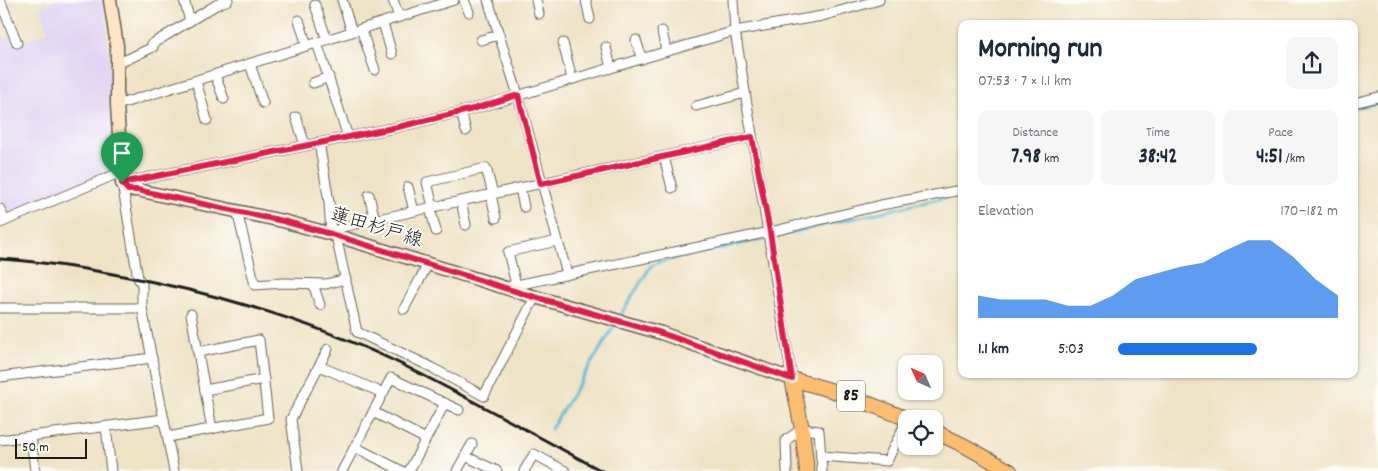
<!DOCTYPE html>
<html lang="en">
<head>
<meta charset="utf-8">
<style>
	body { margin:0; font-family:Dekko,"Klee One",sans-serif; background:#f6f6f7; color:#1f2937; height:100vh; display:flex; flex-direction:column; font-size:19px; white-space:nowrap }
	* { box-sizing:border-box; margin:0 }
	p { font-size:16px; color:#747a83 }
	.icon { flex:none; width:28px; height:28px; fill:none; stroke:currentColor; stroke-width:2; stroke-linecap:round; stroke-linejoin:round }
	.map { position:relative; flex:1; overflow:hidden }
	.drawer { position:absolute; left:958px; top:20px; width:400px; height:358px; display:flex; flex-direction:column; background:#fff; border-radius:10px; box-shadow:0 1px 4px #0004 }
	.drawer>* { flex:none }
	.needle { width:32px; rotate:315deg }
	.tools { position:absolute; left:898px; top:355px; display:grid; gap:10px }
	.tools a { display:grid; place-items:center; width:45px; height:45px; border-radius:10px; background:#fff; box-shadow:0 1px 4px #0004; font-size:25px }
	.scale { position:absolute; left:15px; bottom:12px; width:72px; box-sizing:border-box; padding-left:5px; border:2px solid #1c1c1c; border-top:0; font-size:14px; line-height:18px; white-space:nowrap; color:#1c1c1c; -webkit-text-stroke:4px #fdfcf7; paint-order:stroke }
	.pin { position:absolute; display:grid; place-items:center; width:42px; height:42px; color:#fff; margin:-51px -21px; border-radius:50% 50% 50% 0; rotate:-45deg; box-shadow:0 0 5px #0007 }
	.pin .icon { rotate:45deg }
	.round { display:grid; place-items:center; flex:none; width:52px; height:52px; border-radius:10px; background:#f6f6f7 }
	.head { display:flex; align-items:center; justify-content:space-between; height:85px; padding:0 20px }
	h1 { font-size:28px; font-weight:700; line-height:38px }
	.metrics { display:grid; grid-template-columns:repeat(3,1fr); gap:8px; height:85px; padding:5px 20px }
	.metrics div { display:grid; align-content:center; border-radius:10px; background:#f6f6f7; text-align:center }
	.metrics b { font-size:21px; font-weight:700 }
	.metrics small { font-size:14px; font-weight:400 }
	.metrics p { font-size:14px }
	.chart { height:140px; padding:10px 20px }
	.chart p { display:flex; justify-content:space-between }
	.chart svg { width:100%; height:90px; margin-top:5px; fill:#1a73e8; opacity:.7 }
	ul { padding:0 20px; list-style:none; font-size:16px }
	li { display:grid; grid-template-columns:80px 60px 1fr; align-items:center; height:38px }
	li i { height:12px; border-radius:6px; background:#1a73e8 }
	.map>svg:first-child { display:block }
</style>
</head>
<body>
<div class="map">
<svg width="1378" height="471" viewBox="0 0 1378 471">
	<rect width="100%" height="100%" fill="#fdfcf7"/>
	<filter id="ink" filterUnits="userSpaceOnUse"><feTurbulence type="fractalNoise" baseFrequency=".02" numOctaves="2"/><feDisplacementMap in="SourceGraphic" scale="10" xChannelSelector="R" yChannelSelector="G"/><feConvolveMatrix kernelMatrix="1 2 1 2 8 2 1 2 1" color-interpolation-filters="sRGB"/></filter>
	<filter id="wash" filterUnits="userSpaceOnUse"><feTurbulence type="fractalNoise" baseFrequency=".0096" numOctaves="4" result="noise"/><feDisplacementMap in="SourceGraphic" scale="20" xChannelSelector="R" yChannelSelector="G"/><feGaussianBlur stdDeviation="1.12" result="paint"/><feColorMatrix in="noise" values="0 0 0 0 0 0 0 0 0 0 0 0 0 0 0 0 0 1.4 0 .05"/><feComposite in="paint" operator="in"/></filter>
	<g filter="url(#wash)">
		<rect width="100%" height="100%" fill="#efe3c6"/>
		<polygon fill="#e1d4f3" points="57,0 105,0 117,163 112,172 8,215 5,212 0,199 0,40 12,35 15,45 48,31 41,6"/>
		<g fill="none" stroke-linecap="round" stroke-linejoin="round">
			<g stroke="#57bad5" stroke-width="3">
				<polyline points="1354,108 1378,103"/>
				<polyline points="619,317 651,266 657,263 961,194"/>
				<polyline points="551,429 616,323"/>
			</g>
		</g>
	</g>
	<g filter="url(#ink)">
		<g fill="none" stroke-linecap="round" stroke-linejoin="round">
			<g stroke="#666258" stroke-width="11">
				<g id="minor">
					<polyline points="0,0 17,43"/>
					<polyline points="184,0 190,21"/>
					<polyline points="342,0 352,32"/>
					<polyline points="393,0 399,17"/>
					<polyline points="464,0 469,12"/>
					<polyline points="488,0 518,95 567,274"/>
					<polyline points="536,0 539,14"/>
					<polyline points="586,0 590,19"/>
					<polyline points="733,0 735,31 792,379"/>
					<polyline points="315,5 327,40"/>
					<polyline points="299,20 307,46"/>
					<polyline points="383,23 392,54"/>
					<polyline points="361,29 375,70"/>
					<polyline points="662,31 666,51"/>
					<polyline points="481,40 499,35"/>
					<polyline points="636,40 642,59"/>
					<polyline points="317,43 348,137"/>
					<polyline points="563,43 572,79"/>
					<polyline points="606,47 611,68"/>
					<polyline points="117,63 128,59 153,47 152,44 216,5 228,0"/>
					<polyline points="250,64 263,103"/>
					<polyline points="215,75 224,99"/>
					<polyline points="196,81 207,120"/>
					<polyline points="313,83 329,77"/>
					<polyline points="1354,103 1378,97"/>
					<polyline points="117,105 454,0"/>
					<polyline points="696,106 745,93"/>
					<polyline points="461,112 466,131"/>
					<polyline points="296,117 305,145"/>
					<polyline points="319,142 329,202 331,234"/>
					<polyline points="664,157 672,188"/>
					<polyline points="408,187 414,211"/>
					<polyline points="520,188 524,207"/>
					<polyline points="369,195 375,220"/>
					<polyline points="491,195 496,218"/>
					<polyline points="461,201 466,225"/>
					<polyline points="433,207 427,182 486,168 493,194"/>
					<polyline points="430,208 436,231"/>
					<polyline points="0,209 5,221"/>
					<polyline points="237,211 255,285 283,283 326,284 346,279"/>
					<polyline points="0,223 121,172"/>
					<polyline points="331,234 342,227 752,137"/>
					<polyline points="336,236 357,332 425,364 484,396 535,297"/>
					<polyline points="313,284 320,305"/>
					<polyline points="516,285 508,252 557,241"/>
					<polyline points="507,287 770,232 881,205 961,190"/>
					<polyline points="0,308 142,308"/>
					<polyline points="404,309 428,264"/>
					<polyline points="191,314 212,429"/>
					<polyline points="319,366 383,393"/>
					<polyline points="0,377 152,358"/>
					<polyline points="205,390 264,379"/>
					<polyline points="373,412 426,439"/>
					<polyline points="106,427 111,471"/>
					<polyline points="31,436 35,471"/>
					<polyline points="168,437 268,418 259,340 198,352"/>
					<polyline points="0,440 164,419"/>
					<polyline points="355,447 402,471"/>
					<polyline points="465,456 497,471"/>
					<polyline points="821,456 887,461 906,422"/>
					<polyline points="174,471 142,308 142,284 138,278 122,183 398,127 473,109 735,31 822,16 879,0"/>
					<polyline points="298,471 291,419 328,349"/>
					<polyline points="342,471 391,378 459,410"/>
					<polyline points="409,471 445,403"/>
					<polyline points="457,471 472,444"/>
					<polyline points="524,471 534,454 565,471"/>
					<polyline points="787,471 786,440 802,429 819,431 822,471"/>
				</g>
			</g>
			<g stroke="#666258" stroke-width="15">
				<polyline id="secondary" points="110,0 117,46 117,105 122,183 128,190 137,190 283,221 331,234 525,294 661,333 792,379"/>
			</g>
			<g stroke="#666258" stroke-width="16">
				<g id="primary">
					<polyline points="934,431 965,446 1010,471"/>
					<polyline points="807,471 802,429 792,379 844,394 908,419"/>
				</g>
			</g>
			<use href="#minor" stroke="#fff" stroke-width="9"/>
			<use href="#secondary" stroke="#fee5c5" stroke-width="12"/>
			<use href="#primary" stroke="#fcbd6f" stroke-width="14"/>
			<path stroke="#1c1c1c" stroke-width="3" d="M0,259c38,2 75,8 113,15 99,18 197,46 288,90 68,34 134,71 201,107"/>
		</g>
	</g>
	<g fill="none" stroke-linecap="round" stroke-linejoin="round" filter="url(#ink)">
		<g stroke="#fff" stroke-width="10">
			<polygon id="route" points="518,95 541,184 752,137 770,232 792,379 661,333 524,294 331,234 283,221 137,190 128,190 122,183 398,127 473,109"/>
		</g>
		<use href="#route" stroke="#e11d48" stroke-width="6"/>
	</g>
	<g text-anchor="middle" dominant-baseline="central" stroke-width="4" stroke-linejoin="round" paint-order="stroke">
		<rect fill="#fdfcf7" stroke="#605f5e" stroke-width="1" x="837" y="380.5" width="28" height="31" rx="4"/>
		<g font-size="18" font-weight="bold" fill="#1c1c1c">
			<text x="851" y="396">85</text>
		</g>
		<g font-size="19" fill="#1c1c1c" stroke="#fdfcf7">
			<text transform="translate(376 229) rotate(17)">蓮田杉戸線</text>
		</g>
	</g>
</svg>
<div class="tools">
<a><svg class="needle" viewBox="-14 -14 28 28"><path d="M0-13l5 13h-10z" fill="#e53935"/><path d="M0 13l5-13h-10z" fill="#747a83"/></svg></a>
<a><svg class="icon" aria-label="locate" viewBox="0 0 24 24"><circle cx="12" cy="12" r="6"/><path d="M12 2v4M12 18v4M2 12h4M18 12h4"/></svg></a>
</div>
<div class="scale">50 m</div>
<div class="pin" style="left:122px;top:183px;background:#1e9e55"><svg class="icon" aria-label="arrive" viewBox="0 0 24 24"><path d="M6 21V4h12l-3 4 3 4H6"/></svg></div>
<section class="drawer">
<div class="head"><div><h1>Morning run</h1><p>07:53 · 7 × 1.1 km</p></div><a class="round"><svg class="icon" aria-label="share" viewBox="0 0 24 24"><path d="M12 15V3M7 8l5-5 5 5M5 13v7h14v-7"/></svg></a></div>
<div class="metrics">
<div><p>Distance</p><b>7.98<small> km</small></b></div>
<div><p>Time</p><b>38:42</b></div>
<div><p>Pace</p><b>4:51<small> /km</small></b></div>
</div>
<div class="chart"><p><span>Elevation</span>170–182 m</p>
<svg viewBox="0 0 160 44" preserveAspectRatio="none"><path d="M0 44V33L10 35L20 35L30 35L40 38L50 38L60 33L70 25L80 22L90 19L100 17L110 11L120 6L130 6L140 14L150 25L160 33V44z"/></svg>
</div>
<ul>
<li><b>1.1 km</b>5:03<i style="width:63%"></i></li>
</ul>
</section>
</div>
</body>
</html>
